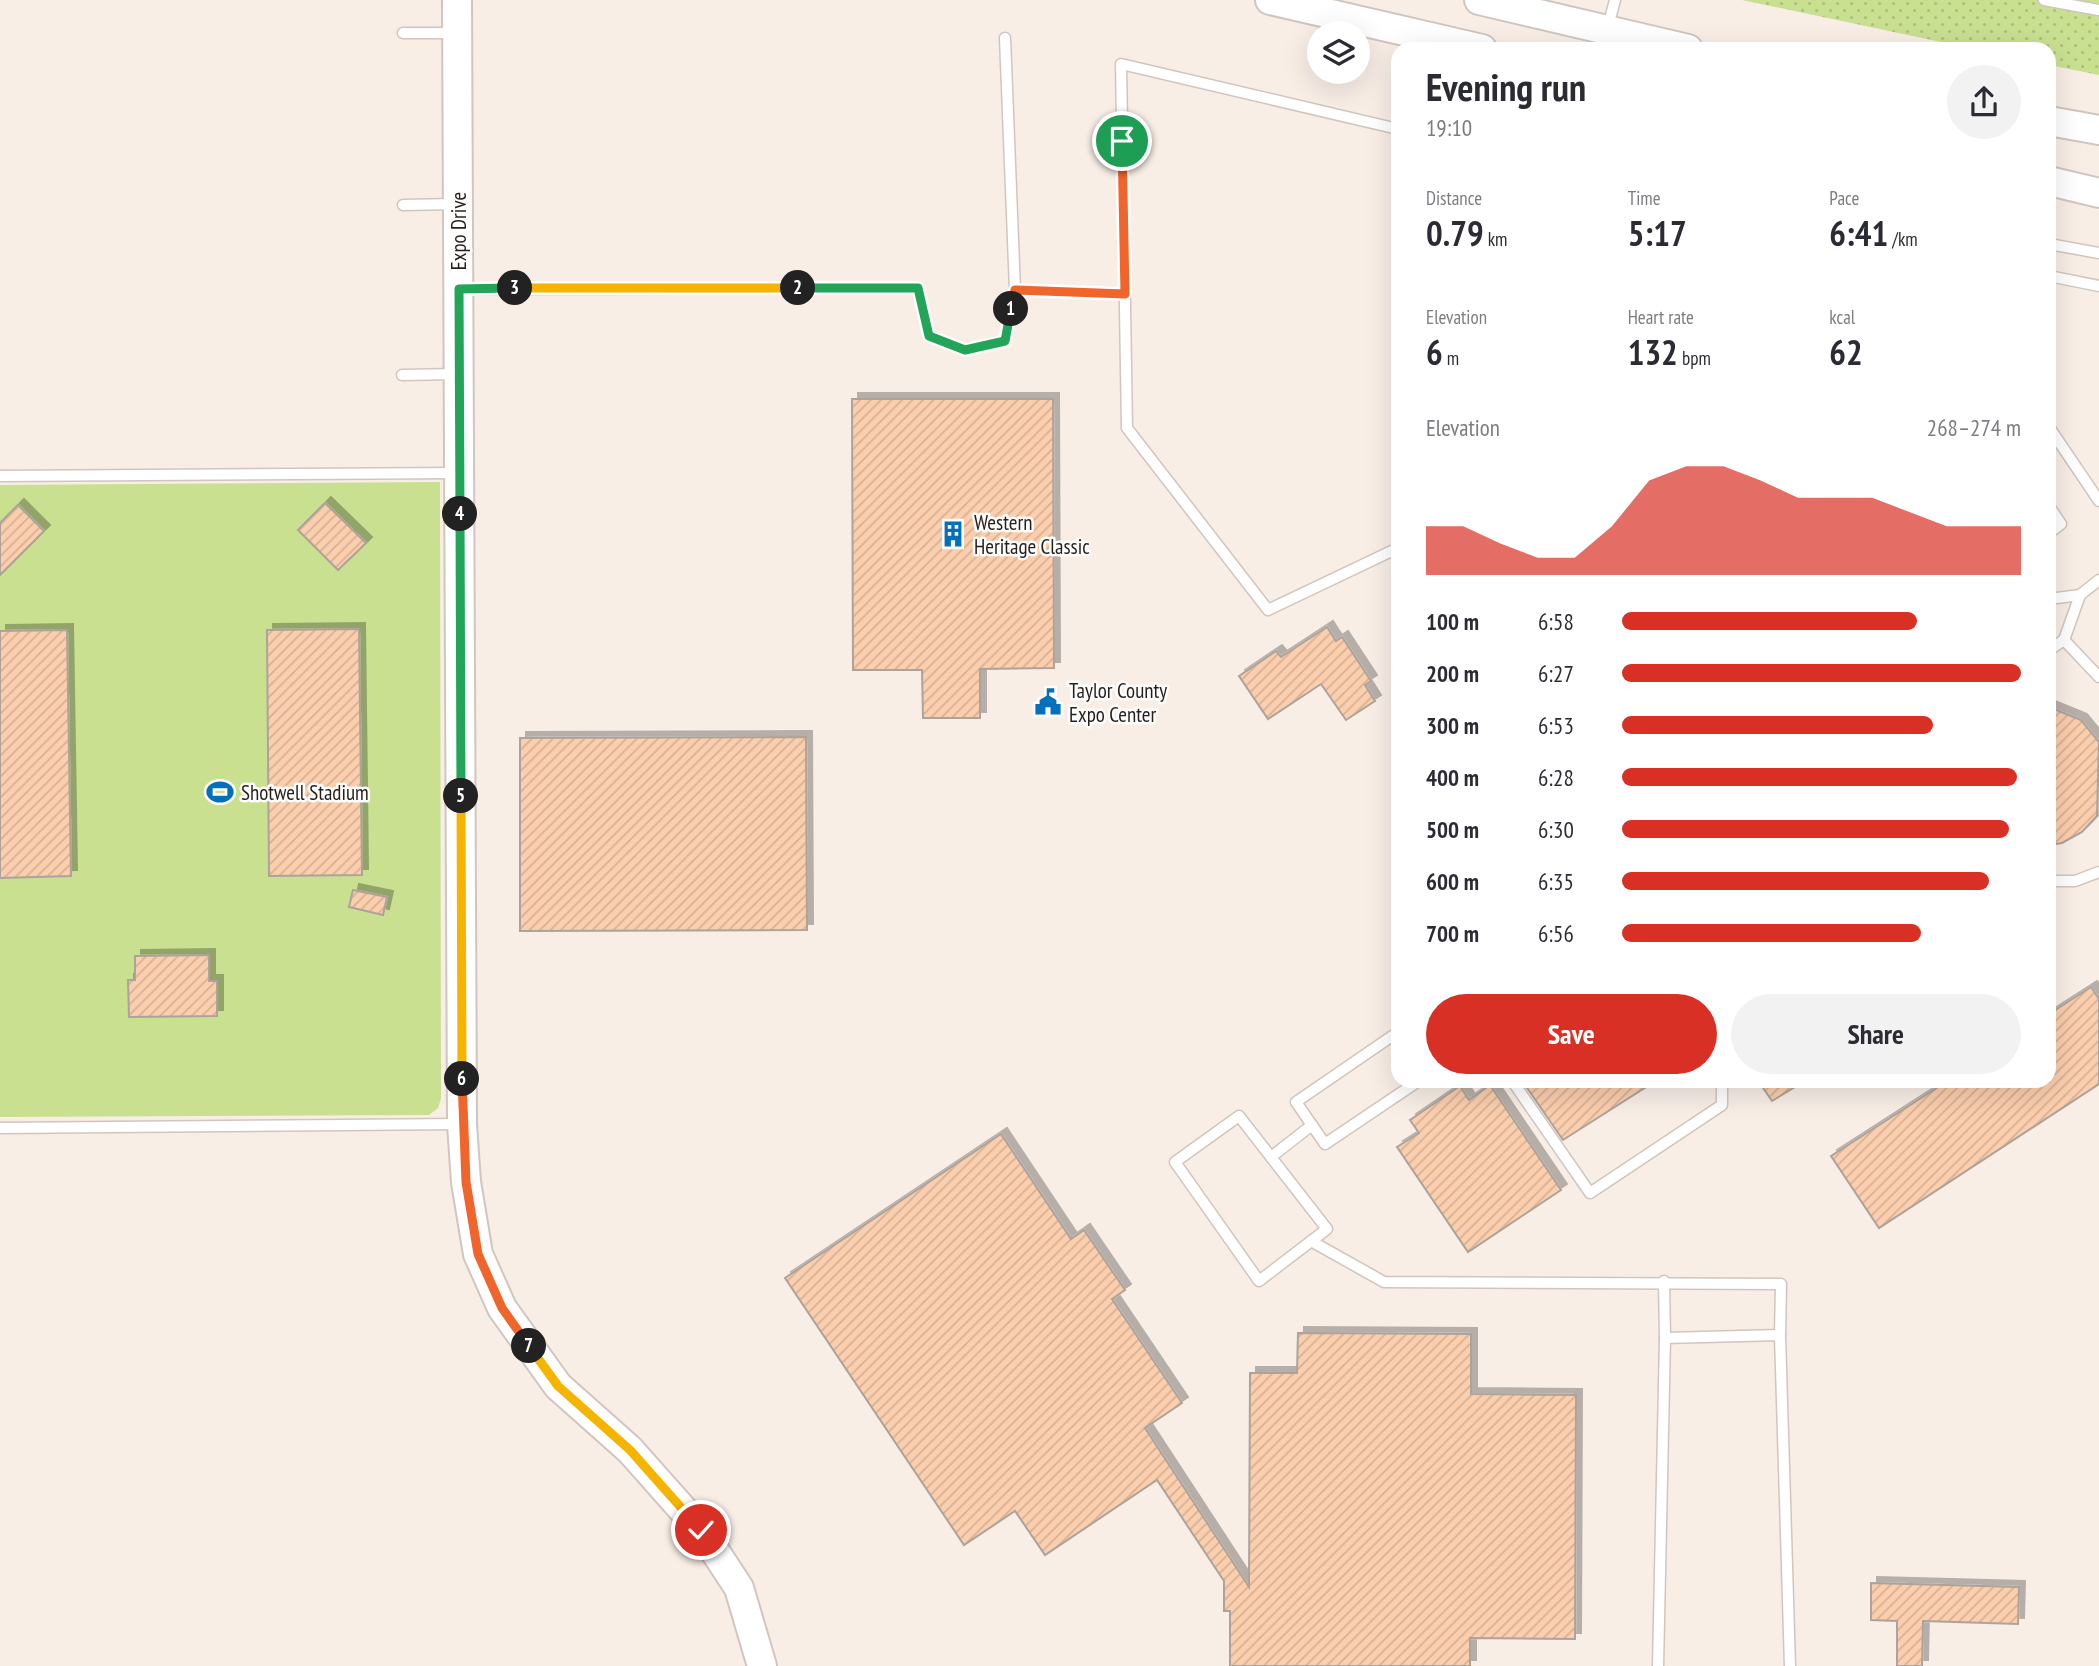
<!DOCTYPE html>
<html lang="en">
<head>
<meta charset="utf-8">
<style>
	body { margin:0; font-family:"PT Sans Narrow",sans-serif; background:#f2f2f3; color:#2b2b33; height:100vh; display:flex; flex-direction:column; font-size:26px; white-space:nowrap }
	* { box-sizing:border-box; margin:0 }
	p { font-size:23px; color:#7c7c81 }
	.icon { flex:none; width:38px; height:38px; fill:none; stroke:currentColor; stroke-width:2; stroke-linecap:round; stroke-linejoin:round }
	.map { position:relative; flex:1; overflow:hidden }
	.panel { position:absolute; left:1391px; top:42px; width:665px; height:1046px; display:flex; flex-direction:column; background:#fff; border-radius:21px; box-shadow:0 7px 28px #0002 }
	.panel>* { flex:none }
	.buttons { position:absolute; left:1307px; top:21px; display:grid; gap:14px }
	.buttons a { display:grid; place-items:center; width:63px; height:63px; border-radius:50%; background:#fff; box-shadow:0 7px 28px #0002; font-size:35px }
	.pin { position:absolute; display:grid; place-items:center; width:60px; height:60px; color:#fff; margin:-30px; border:4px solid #fff; border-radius:50%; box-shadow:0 2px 7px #0007 }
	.km { position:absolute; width:35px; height:35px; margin:-18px; border-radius:50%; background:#222; color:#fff; font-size:19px; line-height:35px; text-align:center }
	.round { display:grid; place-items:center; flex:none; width:74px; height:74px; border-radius:37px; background:#f2f2f3 }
	.summary { display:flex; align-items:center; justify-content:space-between; height:119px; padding:0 35px }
	h1 { font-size:38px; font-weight:800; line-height:52px }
	.figures { display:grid; grid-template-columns:repeat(3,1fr); gap:10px; height:119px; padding:7px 35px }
	.figures div { display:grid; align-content:center }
	.figures b { font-size:35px; font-weight:800 }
	.figures small { font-size:19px; font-weight:400 }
	.figures p { font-size:19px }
	.chart { height:196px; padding:14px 35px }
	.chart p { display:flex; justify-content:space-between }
	.chart svg { width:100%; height:126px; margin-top:7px; fill:#d93025; opacity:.7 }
	.primary-button { display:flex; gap:14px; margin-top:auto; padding:14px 35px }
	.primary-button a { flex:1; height:80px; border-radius:42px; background:#d93025; color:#fff; font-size:28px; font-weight:800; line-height:80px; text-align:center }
	.primary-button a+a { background:#f2f2f3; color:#2b2b33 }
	ul { padding:0 35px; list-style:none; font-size:23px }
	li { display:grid; grid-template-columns:112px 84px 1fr; align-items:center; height:52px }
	li i { height:18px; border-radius:9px; background:#d93025 }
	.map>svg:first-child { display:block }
</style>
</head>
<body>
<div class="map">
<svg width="2099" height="1666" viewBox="0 0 2099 1666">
	<defs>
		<pattern id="park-dots" width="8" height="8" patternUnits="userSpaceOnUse" patternTransform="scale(1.75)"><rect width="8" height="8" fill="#c9e091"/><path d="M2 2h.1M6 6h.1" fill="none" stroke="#acc07d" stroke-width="1.8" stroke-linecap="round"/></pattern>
		<pattern id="building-hatch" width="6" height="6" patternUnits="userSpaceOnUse" patternTransform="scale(1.75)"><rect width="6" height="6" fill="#fbcead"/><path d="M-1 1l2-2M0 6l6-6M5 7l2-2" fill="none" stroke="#d7b094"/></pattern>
		<filter id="shadow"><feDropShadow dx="6" dy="-6" stdDeviation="0" flood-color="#0004"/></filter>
	</defs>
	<rect width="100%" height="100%" fill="#f8eee6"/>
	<polygon fill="#c9e091" points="440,482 441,1099 438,1108 429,1115 0,1117 0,485"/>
	<polygon fill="url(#park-dots)" points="1742,0 2099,0 2099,75 2049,65 2049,49 1974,49"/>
	<g fill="url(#building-hatch)" stroke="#ada39c" stroke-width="2" filter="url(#shadow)">
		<polygon points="852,399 1053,399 1054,668 980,669 980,718 923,718 922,670 853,670"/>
		<polygon points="325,503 366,543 338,570 298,530"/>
		<polygon points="18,505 44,531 0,575 0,523"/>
		<polygon points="1327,627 1336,641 1342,637 1371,681 1365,685 1375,701 1346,720 1321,684 1268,719 1239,676 1276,651 1281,657"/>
		<polygon points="359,629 362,875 269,876 267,630"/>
		<polygon points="67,630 71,876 0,878 0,631"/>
		<polygon points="2049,707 2081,720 2099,742 2097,816 2082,832 2062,843 2049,845"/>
		<polygon points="806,737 807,930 520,931 520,738"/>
		<polygon points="353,890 387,897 383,915 349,907"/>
		<polygon points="209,955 209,981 217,981 217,1016 129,1017 128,980 135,980 135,956"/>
		<polygon points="2091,987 2099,999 2099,1084 1879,1228 1831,1156 1946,1082 2049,1082 2049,1014"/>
		<polygon points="1523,1082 1654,1082 1563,1140"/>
		<polygon points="1759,1082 1803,1082 1772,1101"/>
		<polygon points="1490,1085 1561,1190 1468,1252 1397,1147 1419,1133 1410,1120 1460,1086 1469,1100"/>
		<polygon points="1001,1134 1071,1239 1084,1230 1125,1290 1112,1299 1182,1403 1145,1428 1249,1587 1250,1373 1297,1373 1298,1333 1471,1334 1471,1394 1576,1395 1575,1639 1470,1638 1470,1666 1230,1666 1230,1611 1224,1611 1224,1581 1157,1480 1045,1555 1015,1511 964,1545 785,1278"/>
		<polygon points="1871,1583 2019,1587 2018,1624 1923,1621 1922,1666 1897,1666 1897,1621 1871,1620"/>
	</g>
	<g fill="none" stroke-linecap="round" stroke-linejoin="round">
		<g stroke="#d0c6bf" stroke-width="13">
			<g id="lane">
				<polyline points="2044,0 2099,10"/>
				<polyline points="403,33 455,33"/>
				<polyline points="1005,38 1015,290"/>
				<polyline points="1602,49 1615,0"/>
				<polyline points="1398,129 1121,64 1127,428 1268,610 1398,548"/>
				<polyline points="403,205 455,204"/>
				<polyline points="2049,244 2099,253"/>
				<polyline points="2049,276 2099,286"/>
				<polyline points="459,289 918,288 929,336 965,350 1005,341 1015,290 1125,294"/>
				<polyline points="402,375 458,374"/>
				<polyline points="2049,427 2099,501"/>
				<polyline points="0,476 458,473"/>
				<polyline points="2049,506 2061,524 2049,533"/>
				<polyline points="2049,599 2080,595 2099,580"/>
				<polyline points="2064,640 2099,677"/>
				<polyline points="2049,650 2064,640 2080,595"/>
				<polyline points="2049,881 2075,881 2099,872"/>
				<polyline points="1398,1032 1296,1102 1325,1144 1417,1082"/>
				<polyline points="1513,1082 1590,1193 1722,1105 1722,1082"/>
				<polygon points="1239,1116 1327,1229 1259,1281 1175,1162"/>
				<polyline points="0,1128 461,1124"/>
				<polyline points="1271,1157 1312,1125"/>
				<polyline points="1311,1241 1384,1282 1781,1284 1780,1335"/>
				<polyline points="1664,1281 1665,1338"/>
				<polyline points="1658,1666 1665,1338 1780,1335 1790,1666"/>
			</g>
		</g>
		<g stroke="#d0c6bf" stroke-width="32">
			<g id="secondary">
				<polyline points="457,0 462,1124 466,1182 478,1254 502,1308 558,1386 630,1450 701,1530 739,1588 762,1666"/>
				<polyline points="1270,0 1482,49"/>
				<polyline points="1479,0 1688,49"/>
				<polyline points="2049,121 2099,130"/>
				<polyline points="2049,181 2099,193"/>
			</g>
		</g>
		<use href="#lane" stroke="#fff" stroke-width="10"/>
		<use href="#secondary" stroke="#fff" stroke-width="28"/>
	</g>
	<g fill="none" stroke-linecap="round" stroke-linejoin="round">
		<g stroke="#fff" stroke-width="14">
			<polyline id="split-1" points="1011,309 1015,290 1125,294 1122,141"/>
		</g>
		<g stroke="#fff" stroke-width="14">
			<polyline id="split-2" points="798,288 918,288 929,336 965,350 1005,341 1011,309"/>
		</g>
		<g stroke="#fff" stroke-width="14">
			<polyline id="split-3" points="515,288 798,288"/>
		</g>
		<g stroke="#fff" stroke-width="14">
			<polyline id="split-4" points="460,514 459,289 515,288"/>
		</g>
		<g stroke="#fff" stroke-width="14">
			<polyline id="split-5" points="460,514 461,796"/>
		</g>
		<g stroke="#fff" stroke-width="14">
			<polyline id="split-6" points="461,796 462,1079"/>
		</g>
		<g stroke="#fff" stroke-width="14">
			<polyline id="split-7" points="462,1079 466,1182 478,1254 502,1308 529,1346"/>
		</g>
		<g stroke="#fff" stroke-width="14">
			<polyline id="split-8" points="529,1346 558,1386 630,1450 701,1530"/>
		</g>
		<use href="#split-1" stroke="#f0652b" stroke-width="9"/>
		<use href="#split-2" stroke="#22a559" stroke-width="9"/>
		<use href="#split-3" stroke="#f5b400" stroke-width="9"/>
		<use href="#split-4" stroke="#22a559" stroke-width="9"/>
		<use href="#split-5" stroke="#22a559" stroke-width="9"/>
		<use href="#split-6" stroke="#f5b400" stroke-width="9"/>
		<use href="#split-7" stroke="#f0652b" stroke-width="9"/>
		<use href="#split-8" stroke="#f5b400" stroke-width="9"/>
	</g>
	<defs>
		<g id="building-bare" transform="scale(2.1)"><path d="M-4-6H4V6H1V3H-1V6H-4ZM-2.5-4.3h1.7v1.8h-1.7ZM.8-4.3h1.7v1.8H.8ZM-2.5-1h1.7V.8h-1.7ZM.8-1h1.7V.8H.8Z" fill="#046fbb" stroke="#fffdfb" stroke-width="2.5" paint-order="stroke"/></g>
		<g id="civic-bare" transform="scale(2.1)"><path d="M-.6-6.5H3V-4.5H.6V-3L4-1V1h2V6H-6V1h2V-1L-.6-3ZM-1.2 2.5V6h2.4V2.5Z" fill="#046fbb" stroke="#fffdfb" stroke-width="2.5" paint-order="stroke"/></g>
		<g id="stadium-bare" transform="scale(2.1)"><path d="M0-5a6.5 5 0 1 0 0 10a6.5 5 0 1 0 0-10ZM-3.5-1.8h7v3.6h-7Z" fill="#046fbb" stroke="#fffdfb" stroke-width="2.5" paint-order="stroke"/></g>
	</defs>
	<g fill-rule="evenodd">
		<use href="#building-bare" x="953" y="534"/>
		<use href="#civic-bare" x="1048" y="702"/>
		<use href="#stadium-bare" x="220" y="792"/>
	</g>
	<g text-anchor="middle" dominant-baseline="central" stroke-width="5" stroke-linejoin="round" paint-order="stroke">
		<g font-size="21" fill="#231f1d" stroke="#fffdfb">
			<text transform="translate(458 231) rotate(-90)">Expo Drive</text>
		</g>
		<g font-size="21" fill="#231f1d" stroke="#fffdfb" text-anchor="start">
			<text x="974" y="522">Western<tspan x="974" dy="24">Heritage Classic</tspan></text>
			<text x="1069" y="690">Taylor County<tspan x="1069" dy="24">Expo Center</tspan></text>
			<text x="241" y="792">Shotwell Stadium</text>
		</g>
	</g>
</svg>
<div class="buttons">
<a><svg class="icon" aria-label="layers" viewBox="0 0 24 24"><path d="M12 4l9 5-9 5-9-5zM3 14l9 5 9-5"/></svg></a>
</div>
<div class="pin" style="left:1122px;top:141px;background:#1e9e55"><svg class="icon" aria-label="arrive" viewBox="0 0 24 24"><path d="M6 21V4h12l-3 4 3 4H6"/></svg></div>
<div class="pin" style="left:701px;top:1530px;background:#d93025"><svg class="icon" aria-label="check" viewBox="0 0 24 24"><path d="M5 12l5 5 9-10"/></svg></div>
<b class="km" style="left:1011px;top:309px">1</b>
<b class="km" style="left:798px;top:288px">2</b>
<b class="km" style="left:515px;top:288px">3</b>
<b class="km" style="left:460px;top:514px">4</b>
<b class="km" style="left:461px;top:796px">5</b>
<b class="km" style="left:462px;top:1079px">6</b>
<b class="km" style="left:529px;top:1346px">7</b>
<section class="panel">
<div class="summary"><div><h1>Evening run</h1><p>19:10</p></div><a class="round"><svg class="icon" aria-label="share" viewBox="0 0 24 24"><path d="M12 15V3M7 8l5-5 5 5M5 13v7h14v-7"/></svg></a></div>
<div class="figures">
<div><p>Distance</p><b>0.79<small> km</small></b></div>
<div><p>Time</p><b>5:17</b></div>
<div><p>Pace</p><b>6:41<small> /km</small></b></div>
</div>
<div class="figures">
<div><p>Elevation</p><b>6<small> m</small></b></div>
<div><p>Heart rate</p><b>132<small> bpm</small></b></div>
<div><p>kcal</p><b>62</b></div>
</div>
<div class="chart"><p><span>Elevation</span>268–274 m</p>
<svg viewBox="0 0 160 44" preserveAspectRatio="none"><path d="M0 44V27L10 27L20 33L30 38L40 38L50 27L60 11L70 6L80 6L90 11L100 17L110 17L120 17L130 22L140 27L150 27L160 27V44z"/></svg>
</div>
<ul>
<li><b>100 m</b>6:58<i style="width:74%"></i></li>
<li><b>200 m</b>6:27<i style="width:100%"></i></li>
<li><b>300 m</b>6:53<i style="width:78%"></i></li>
<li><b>400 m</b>6:28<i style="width:99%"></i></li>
<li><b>500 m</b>6:30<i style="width:97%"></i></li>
<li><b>600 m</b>6:35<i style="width:92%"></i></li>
<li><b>700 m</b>6:56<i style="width:75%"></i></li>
</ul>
<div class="primary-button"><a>Save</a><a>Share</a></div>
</section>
</div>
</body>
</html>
